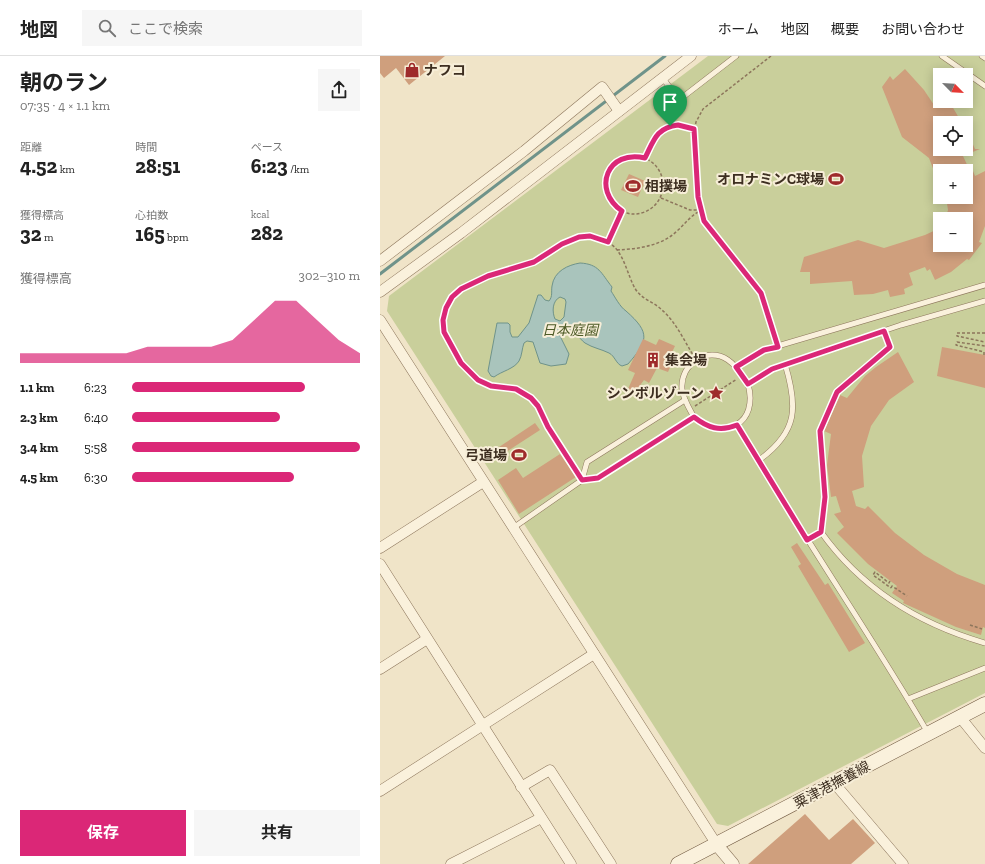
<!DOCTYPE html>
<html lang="ja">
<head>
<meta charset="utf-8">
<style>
	body { margin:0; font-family:"Zilla Slab","Noto Sans JP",serif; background:#f6f6f6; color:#222; height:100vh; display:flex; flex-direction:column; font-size:15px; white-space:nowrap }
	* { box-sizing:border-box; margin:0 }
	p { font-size:13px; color:#767676 }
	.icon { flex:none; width:22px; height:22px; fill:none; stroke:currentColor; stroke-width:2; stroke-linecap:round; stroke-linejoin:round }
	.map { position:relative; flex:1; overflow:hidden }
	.sheet { display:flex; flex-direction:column; background:#fff; width:380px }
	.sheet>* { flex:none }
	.needle { width:26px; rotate:114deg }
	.controls { position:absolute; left:553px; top:12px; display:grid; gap:8px }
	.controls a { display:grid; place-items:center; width:40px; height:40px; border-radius:0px; background:#fff; box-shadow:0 2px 10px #0003; font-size:20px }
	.pin { position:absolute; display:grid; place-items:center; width:34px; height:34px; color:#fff; margin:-41px -17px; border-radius:50% 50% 50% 0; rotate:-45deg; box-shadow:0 0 4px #0007 }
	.pin .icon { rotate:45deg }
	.round { display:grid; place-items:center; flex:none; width:42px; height:42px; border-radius:0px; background:#f6f6f6 }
	.summary { display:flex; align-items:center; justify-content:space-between; height:68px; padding:0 20px }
	h1 { font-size:22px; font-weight:700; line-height:30px }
	.figures { display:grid; grid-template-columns:repeat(3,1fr); gap:6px; height:68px; padding:4px 20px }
	.figures div { display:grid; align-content:center }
	.figures b { font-size:20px; font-weight:700 }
	.figures small { font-size:11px; font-weight:400 }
	.figures p { font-size:11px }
	.chart { height:112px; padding:8px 20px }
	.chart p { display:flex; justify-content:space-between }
	.chart svg { width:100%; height:72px; margin-top:4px; fill:#db2777; opacity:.7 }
	.cta { display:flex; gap:8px; margin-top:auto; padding:8px 20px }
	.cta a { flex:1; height:46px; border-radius:0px; background:#db2777; color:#fff; font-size:16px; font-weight:700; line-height:46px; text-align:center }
	.cta a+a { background:#f6f6f6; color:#222 }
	ul { padding:0 20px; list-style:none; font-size:13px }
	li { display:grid; grid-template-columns:64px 48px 1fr; align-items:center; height:30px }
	li i { height:10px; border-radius:5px; background:#db2777 }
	header { display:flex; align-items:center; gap:24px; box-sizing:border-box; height:56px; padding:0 20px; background:#fff; border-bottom:1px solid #e0e0e0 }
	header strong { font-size:19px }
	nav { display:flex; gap:22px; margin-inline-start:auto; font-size:14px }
	.search { width:280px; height:36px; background:#f6f6f6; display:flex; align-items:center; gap:10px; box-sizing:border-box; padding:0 14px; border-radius:0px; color:#767676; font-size:15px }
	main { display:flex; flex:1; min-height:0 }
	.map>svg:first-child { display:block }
</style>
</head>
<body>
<header>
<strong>地図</strong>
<div class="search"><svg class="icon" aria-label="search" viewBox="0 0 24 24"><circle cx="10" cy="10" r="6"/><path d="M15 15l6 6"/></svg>ここで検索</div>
<nav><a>ホーム</a><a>地図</a><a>概要</a><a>お問い合わせ</a></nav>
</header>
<main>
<section class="sheet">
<div class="summary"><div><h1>朝のラン</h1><p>07:35 · 4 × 1.1 km</p></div><a class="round"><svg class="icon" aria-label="share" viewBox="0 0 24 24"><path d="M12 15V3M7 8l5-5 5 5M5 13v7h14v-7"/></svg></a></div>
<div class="figures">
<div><p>距離</p><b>4.52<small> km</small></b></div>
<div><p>時間</p><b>28:51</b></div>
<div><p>ペース</p><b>6:23<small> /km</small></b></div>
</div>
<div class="figures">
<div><p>獲得標高</p><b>32<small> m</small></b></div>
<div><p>心拍数</p><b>165<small> bpm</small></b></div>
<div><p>kcal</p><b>282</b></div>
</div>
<div class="chart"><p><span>獲得標高</span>302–310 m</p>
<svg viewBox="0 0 160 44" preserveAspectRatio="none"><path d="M0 44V38L10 38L20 38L30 38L40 38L50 38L60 34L70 34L80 34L90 34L100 30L110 18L120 6L130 6L140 18L150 30L160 38V44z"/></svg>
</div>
<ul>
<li><b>1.1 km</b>6:23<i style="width:76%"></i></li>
<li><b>2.3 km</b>6:40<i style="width:65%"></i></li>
<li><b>3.4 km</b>5:58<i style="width:100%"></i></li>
<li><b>4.5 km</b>6:30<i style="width:71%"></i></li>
</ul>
<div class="cta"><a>保存</a><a>共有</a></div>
</section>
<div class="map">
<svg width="605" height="808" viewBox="0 0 605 808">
	<rect width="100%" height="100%" fill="#f0e4c8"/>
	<path fill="#c9cf9b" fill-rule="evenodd" d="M328,0h277v637l-257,133 -11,-2 -330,-513 2,-15zM560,19h26v26h-26zM560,67h26v26h-26zM560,115h26v26h-26zM560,163h26v26h-26z"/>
	<path fill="#a9c4bc" stroke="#6f938a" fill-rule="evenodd" d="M200,207c19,1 21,10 32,24l-1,4c4,6 9,16 15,20 25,22 22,30 2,53l-6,2c-6,-2 -7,-10 -13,-13 -8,-4 -16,-5 -24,-10 -7,-5 -10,-15 -20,-14l-5,7 9,18 -3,10 -15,2 -11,-3 -7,-21 -6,-1 -3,2c-2,5 -2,13 -5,18 -5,8 -17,10 -25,16l-3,-1 -3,-5 9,-48h11l2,2v7l2,5h6l11,-14 9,-28h3l4,5 4,1c4,-5 2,-9 3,-15 2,-15 16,-21 28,-23zM180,241l5,2 1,3 -2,15 -4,4 -5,-2c-3,-7 -3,-18 5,-22z"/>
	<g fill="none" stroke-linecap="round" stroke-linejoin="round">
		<polyline stroke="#6f938a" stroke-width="3" points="0,218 285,0"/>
	</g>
	<g fill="#cf9f7d">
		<polygon points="0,0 65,0 29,29 16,12 4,22 0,17"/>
		<polygon points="525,13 544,34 556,52 569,45 582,67 560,67 560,93 586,93 586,73 595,93 600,93 583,100 590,115 554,115 549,102 522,81 502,31 510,20 513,24"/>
		<polygon points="593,115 595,120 605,115 605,170 599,186 602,187 589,204 587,203 571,216 555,224 550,213 547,215 545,211 529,217 533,229 524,233 525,238 510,241 508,234 493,238 474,239 472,225 430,228 430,216 420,216 424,201 478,184 504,192 545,179 560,172 560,189 586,189 586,163 565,163 568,154 566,141 586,141 586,118"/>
		<polygon points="249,118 265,125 258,141 241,134"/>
		<polygon points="263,283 276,289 279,283 295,290 292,296 296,298 288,316 277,312 269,327 264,324 255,336 248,333 255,317 248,314"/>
		<polygon points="562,291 605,299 605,332 557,320"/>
		<polygon points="518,296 534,326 509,344 491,370 482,400 484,431 472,435 476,450 485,453 488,450 515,477 544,499 577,518 605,529 605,572 603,571 601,579 576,571 523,547 524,545 512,537 517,530 488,508 457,477 464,471 454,458 461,456 456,440 451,441 447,409 451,378 444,375 460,339 467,342 485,320 496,311"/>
		<polygon points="155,367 160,374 120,400 116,393"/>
		<polygon points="180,398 196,421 139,458 118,424 136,412 143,422"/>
		<polygon points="417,487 445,529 448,527 485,587 469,596 418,510 421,508 411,491"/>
		<polygon points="425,758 449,784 473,763 495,787 471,808 368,808"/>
	</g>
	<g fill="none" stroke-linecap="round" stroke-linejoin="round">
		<g stroke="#8d765c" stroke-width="6">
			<g id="service">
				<polyline points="562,0 605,30"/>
				<polyline points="602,0 605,2"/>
				<polyline points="282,21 299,44 356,0"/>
				<polyline points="356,311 384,294 605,229"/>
				<path d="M314,361c31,24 65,7 54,-33"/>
				<polyline points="357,369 379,404"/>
				<polyline points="202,424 207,406 305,344"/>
				<path d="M133,472l69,-48 16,-2 96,-61c-5,-9 -11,-18 -12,-28 -2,-25 25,-43 46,-29 9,6 14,15 20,24l24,-15 13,-5"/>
				<polyline points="441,476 445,441 440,375 457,336 510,291 504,275"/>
				<path d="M427,484l14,-8c40,56 98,92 164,111"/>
				<polyline points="528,643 605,612"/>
				<path d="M548,677c-54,-93 -115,-181 -169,-273 39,-28 39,-53 26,-96l116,-39 84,-24"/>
			</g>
		</g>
		<g stroke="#8d765c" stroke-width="11">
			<g id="minor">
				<polyline points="0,205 144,95 222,31 239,55"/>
				<polyline points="0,236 81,177 311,0"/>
				<polyline points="0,264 337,789"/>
				<polyline points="0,492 103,426"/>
				<polyline points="0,508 191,808"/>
				<polyline points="0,613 47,583"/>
				<polyline points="580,661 605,692"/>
				<polyline points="455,728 523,808"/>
				<polyline points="141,731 170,714 231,808"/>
				<polyline points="0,735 214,598"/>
				<polyline points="71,808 161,762"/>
			</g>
		</g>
		<g stroke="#8d765c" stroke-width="13">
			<polyline id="tertiary" points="337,789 353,808"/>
		</g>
		<g stroke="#6f573f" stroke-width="15">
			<polyline id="secondary" points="298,808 605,648"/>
		</g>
		<g stroke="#8d765c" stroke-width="1.5" stroke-dasharray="3 2" stroke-linecap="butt">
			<polyline points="391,0 323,53 316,66 313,80 319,148 324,165 381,237 396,283"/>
			<circle cx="254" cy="129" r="29"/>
			<path d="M265,102c14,-27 15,-37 48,-29"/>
			<polyline points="281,142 310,154 319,154"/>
			<polyline points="228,186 242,155"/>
			<path d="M237,194c20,-1 45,-4 60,-19 8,-7 13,-15 23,-20"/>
			<polyline points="605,277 577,277 577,280 605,286"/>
			<polyline points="604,299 604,296 576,289 577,286 605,290"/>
			<polyline points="315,350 357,323"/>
			<path d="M197,416c-10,-15 -21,-30 -30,-46 -5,-10 -8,-20 -17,-28 -12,-11 -20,-7 -33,-10 -25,-6 -44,-32 -53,-55 -2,-6 -1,-14 1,-20 10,-34 59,-40 88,-51 29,-11 39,-35 74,-20 17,7 20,34 29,48 7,10 18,12 26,20 13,11 22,30 31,45"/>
			<polyline points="510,525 509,527 495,516 493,519 511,532"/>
			<polyline points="511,532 512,530 527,540"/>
			<polyline points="590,569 602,573"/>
		</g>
		<use href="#service" stroke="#faf1dc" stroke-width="5"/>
		<use href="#minor" stroke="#faf1dc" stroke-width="10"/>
		<use href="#tertiary" stroke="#faf1dc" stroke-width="12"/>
		<use href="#secondary" stroke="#faf1dc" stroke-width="14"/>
	</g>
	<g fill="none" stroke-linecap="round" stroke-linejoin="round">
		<g stroke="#fff" stroke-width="8">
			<path id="route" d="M298,69l16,4 4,68 6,24 57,72 17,54 -14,3 -28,17 12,17 24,-15 112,-38 6,16 -53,45 -17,39 5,66 -4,35 -14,8 -70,-115c-17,7 -29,3 -43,-8l-96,61 -16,2 -34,-53 -10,-21 -7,-8 -15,-9 -25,-3 -13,-6 -17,-17 -17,-31 -1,-12 3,-12 6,-11 9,-8 27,-13 46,-14 28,-18 17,-7 11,-1 18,6 14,-31c-31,-22 -14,-62 23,-53 9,-18 11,-30 33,-33z"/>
		</g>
		<use href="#route" stroke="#db2777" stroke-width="5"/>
	</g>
	<defs>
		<g id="shop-bare" transform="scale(1.2)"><path d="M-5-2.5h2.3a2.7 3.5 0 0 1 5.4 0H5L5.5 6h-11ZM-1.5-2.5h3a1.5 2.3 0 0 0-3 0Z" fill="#9e2a2b" stroke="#f7eed8" stroke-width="2.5" paint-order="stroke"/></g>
		<g id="stadium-bare" transform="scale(1.2)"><path d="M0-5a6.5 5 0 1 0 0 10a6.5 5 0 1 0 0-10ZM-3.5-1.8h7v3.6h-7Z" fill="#9e2a2b" stroke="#f7eed8" stroke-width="2.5" paint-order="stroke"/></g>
		<g id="building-bare" transform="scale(1.2)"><path d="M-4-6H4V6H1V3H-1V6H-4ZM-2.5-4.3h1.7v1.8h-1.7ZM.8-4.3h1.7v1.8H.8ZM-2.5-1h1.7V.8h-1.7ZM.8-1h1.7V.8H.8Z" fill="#9e2a2b" stroke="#f7eed8" stroke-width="2.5" paint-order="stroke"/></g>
		<g id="sight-bare" transform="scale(1.2)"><path d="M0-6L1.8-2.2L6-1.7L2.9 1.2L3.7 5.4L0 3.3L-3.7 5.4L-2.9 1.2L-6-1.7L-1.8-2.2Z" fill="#9e2a2b" stroke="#f7eed8" stroke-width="2.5" paint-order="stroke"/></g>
	</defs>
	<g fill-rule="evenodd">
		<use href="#shop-bare" x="32" y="14"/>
		<use href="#stadium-bare" x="456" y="123"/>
		<use href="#stadium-bare" x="253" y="130"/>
		<use href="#building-bare" x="273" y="304"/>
		<use href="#sight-bare" x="336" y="337"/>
		<use href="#stadium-bare" x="139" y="399"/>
	</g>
	<g text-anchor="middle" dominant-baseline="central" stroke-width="4" stroke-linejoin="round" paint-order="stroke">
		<g font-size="14" font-weight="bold" fill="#3d2e20" stroke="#f7eed8" text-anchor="start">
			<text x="44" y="14">ナフコ</text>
			<text x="444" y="123" text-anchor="end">オロナミンC球場</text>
			<text x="265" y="130">相撲場</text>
			<text x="285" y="304">集会場</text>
			<text x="324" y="337" text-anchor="end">シンボルゾーン</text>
			<text x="127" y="399" text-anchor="end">弓道場</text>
		</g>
		<g font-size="14" font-style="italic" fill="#4d5a26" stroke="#f7eed8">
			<text x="190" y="274">日本庭園</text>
		</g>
		<g font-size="14" fill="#3d2e20" stroke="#f7eed8">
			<text transform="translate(452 729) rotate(-28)">粟津港撫養線</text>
		</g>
	</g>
</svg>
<div class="controls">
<a><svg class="needle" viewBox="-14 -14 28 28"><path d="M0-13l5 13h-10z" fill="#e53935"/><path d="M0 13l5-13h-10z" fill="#767676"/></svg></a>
<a><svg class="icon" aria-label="locate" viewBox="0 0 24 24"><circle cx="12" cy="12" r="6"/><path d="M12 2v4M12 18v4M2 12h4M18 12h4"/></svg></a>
<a>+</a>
<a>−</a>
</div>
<div class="pin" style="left:290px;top:70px;background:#1e9e55"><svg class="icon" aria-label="arrive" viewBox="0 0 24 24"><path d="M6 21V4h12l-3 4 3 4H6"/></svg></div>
</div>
</main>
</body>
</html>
